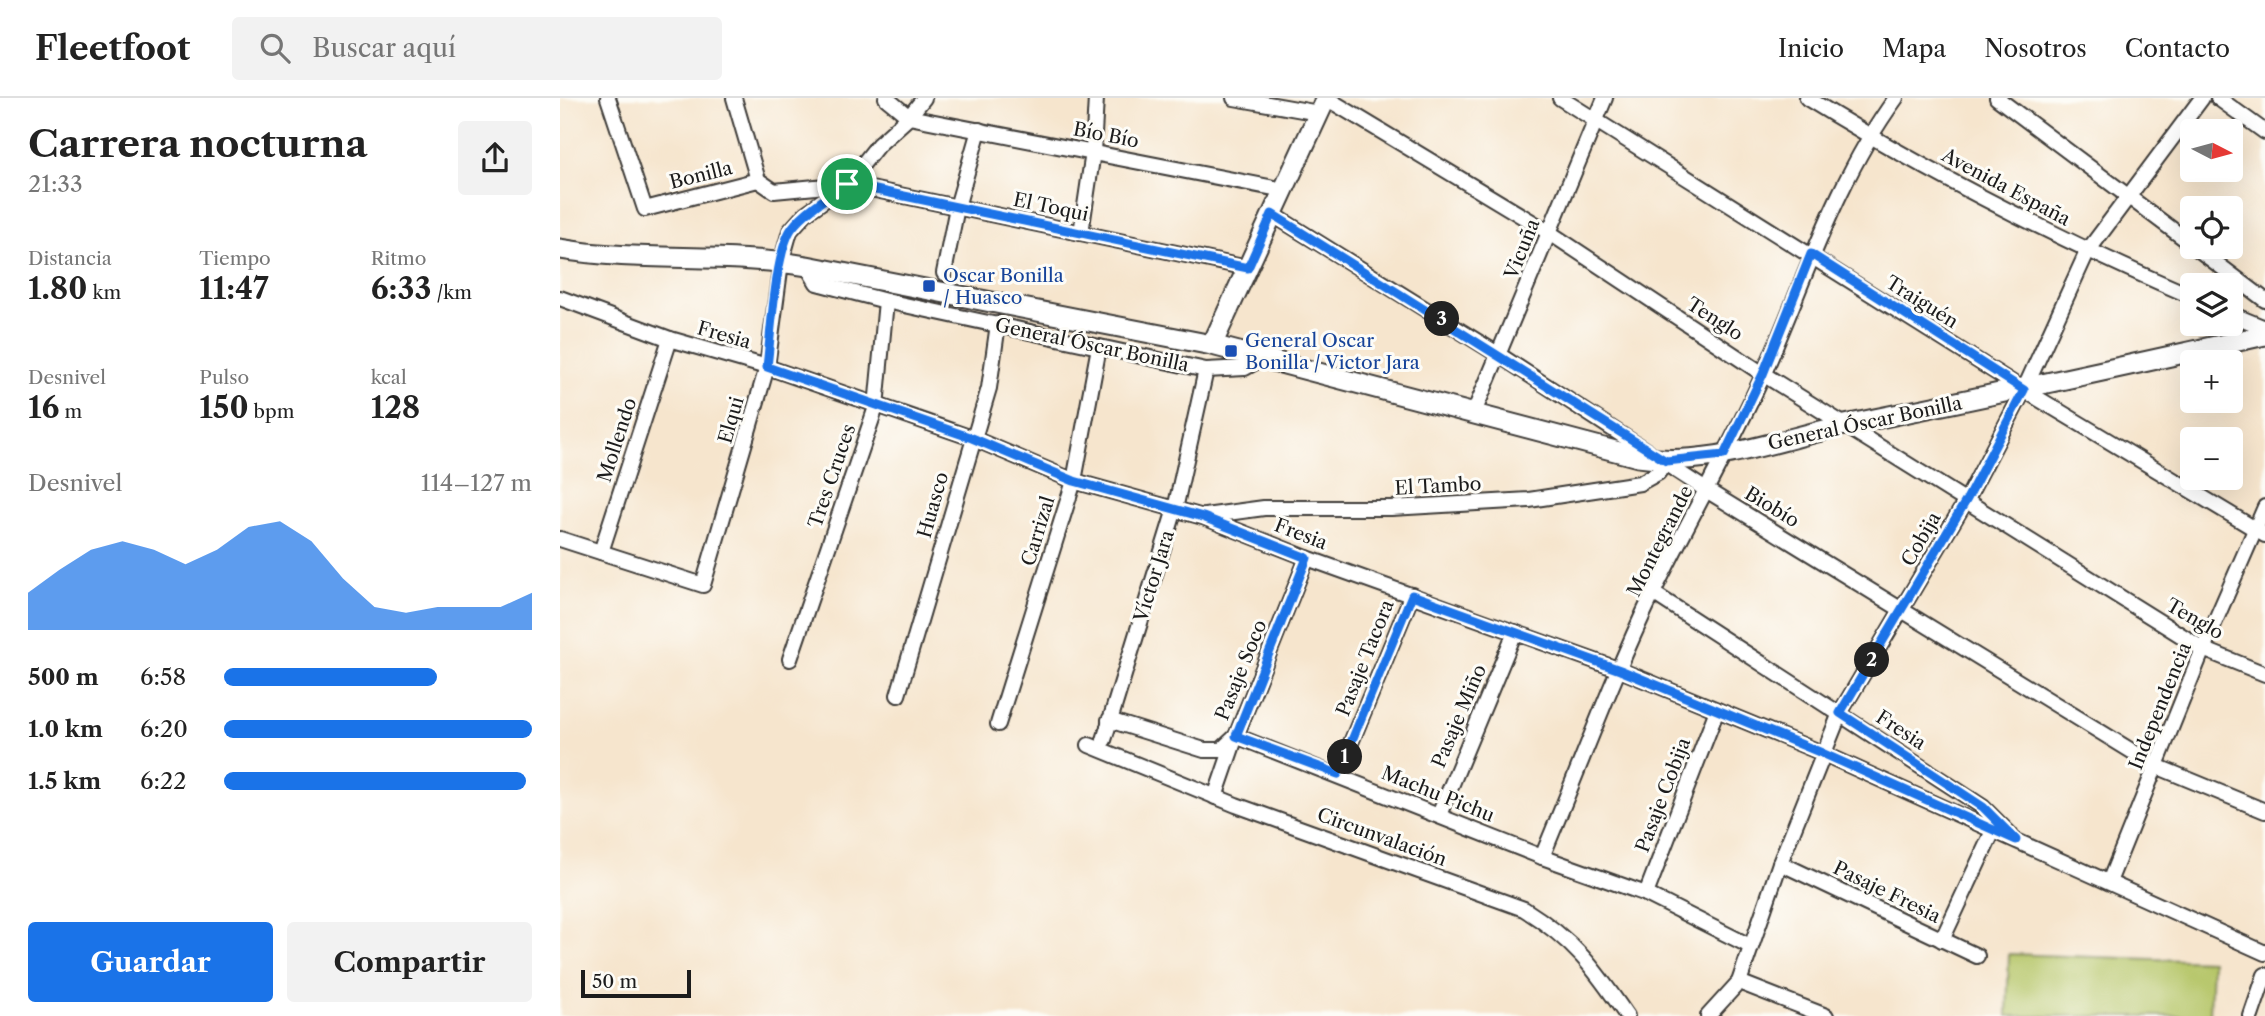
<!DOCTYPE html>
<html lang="es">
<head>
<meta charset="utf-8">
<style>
	body { margin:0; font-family:"Libre Caslon Text",serif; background:#f2f2f2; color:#222; height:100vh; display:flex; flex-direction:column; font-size:26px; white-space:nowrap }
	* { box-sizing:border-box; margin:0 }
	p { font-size:23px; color:#767676 }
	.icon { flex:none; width:38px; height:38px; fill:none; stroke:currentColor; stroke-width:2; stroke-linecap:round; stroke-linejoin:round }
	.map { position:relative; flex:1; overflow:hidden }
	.side { display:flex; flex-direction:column; background:#fff; width:560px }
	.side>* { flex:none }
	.needle { width:46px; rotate:96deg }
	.tools { position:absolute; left:1620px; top:21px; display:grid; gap:14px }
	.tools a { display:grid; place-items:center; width:63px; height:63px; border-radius:7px; background:#fff; box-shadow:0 7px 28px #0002; font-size:35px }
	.scale { position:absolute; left:21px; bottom:18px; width:110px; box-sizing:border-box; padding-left:7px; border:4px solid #1c1c1c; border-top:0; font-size:19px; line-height:24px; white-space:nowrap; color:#1c1c1c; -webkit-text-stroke:5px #fdfcf7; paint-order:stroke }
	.pin { position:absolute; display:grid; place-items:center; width:60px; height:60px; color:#fff; margin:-30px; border:4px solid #fff; border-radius:50%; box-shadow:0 2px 7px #0007 }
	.km { position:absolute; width:35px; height:35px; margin:-18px; border-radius:50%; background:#222; color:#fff; font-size:19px; line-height:35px; text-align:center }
	.round { display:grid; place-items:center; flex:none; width:74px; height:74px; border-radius:7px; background:#f2f2f2 }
	.summary { display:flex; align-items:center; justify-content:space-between; height:119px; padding:0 28px }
	h1 { font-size:38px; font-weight:800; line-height:52px }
	.metrics { display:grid; grid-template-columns:repeat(3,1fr); gap:10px; height:119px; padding:7px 28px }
	.metrics div { display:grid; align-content:center }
	.metrics b { font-size:30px; font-weight:800 }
	.metrics small { font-size:19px; font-weight:400 }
	.metrics p { font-size:19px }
	.chart { height:196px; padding:14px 28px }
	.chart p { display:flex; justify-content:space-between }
	.chart svg { width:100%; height:126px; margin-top:7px; fill:#1a73e8; opacity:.7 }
	.cta { display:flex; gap:14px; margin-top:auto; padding:14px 28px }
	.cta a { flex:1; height:80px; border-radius:7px; background:#1a73e8; color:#fff; font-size:28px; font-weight:800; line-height:80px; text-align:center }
	.cta a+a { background:#f2f2f2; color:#222 }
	ul { padding:0 28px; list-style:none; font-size:23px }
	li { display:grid; grid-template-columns:112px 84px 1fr; align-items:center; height:52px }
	li i { height:18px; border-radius:9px; background:#1a73e8 }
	header { display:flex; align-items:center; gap:42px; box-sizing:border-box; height:98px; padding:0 35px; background:#fff; border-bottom:2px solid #e0e0e0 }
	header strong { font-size:33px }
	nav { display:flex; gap:38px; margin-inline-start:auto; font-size:24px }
	.search { width:490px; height:63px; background:#f2f2f2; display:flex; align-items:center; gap:18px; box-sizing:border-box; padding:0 24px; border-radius:7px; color:#767676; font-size:26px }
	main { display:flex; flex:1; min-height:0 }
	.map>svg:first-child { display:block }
</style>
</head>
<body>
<header>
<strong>Fleetfoot</strong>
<div class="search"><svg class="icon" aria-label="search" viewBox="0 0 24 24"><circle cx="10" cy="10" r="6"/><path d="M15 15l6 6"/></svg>Buscar aquí</div>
<nav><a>Inicio</a><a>Mapa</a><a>Nosotros</a><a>Contacto</a></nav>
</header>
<main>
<section class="side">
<div class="summary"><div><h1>Carrera nocturna</h1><p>21:33</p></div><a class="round"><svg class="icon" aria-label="share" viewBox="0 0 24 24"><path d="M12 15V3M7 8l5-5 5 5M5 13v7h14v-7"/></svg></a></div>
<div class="metrics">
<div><p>Distancia</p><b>1.80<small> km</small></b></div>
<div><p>Tiempo</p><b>11:47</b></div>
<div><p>Ritmo</p><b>6:33<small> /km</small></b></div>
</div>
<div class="metrics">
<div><p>Desnivel</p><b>16<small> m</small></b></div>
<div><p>Pulso</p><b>150<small> bpm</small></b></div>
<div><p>kcal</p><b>128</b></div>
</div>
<div class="chart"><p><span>Desnivel</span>114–127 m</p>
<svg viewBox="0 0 160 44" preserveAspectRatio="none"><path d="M0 44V31L10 23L20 16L30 13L40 16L50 21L60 16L70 8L80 6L90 13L100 26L110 36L120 38L130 36L140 36L150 36L160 31V44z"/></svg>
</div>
<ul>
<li><b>500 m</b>6:58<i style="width:69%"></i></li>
<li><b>1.0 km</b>6:20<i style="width:100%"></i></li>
<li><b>1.5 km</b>6:22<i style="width:98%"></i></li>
</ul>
<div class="cta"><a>Guardar</a><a>Compartir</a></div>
</section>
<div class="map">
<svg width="1705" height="918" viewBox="0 0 1705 918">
	<rect width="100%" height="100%" fill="#fdfcf7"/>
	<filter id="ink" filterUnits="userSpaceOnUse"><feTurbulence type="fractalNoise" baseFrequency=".0143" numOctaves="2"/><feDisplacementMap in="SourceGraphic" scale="14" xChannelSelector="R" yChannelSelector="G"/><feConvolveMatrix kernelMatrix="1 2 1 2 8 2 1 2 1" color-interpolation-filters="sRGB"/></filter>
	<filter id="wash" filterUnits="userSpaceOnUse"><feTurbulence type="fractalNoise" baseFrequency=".00686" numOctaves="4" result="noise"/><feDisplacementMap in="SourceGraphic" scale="28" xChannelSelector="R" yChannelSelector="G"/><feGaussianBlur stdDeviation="1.57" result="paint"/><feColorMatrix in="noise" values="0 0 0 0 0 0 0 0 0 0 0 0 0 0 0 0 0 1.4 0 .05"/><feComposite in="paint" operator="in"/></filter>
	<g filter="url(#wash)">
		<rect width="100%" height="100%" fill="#f6e5cd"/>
		<polygon fill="#b6c669" stroke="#697142" stroke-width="2" points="1449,856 1652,863 1650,918 1447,918"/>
	</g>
	<g filter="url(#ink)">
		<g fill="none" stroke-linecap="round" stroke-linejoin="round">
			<g stroke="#3d3a37" stroke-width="18">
				<g id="minor">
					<polyline points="48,0 85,111 198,82 214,93 287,86 688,170"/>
					<polyline points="174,0 198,82"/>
					<polyline points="326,0 349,19 724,92"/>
					<polyline points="674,0 759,15"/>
					<polyline points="766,0 990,135 1203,276 1643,551 1705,576"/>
					<polyline points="1000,0 1464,292 1705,437"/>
					<path d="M1247,0c123,76 253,142 386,199"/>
					<polyline points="1437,0 1633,147"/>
					<polyline points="1658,0 1705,34"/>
					<polyline points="712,116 939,257 1143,390 1596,668 1705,713"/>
					<polyline points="521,135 533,54 536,0"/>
					<polyline points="1635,149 1705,202"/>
					<polyline points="247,168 257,185 326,203 646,272 685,270 701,261"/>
					<polyline points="384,175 397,109 419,32"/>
					<polyline points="0,200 110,241 207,269 412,340 514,383 643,419 747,460 1060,572 1262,655 1705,855"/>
					<polyline points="1671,216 1705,230"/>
					<polyline points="913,317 1045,0"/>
					<polyline points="645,418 704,410 831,410 969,402 1080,385 1098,375 1106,364"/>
					<polyline points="0,441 143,487 207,269 221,165 230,133 246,115 287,86 318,47 349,19 364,0"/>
					<polyline points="41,454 110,241"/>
					<polyline points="1093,495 1423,709 1450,736"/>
					<polyline points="230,561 316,309 326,203"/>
					<polyline points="338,597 429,290 438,226"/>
					<polyline points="549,622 644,652 661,652 676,638 982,759 1086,796 1190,848"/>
					<polyline points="438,626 514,383 539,249"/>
					<polyline points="544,642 615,411 646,272"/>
					<path d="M529,647l147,60 288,104c51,32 70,59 103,107"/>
					<polyline points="778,676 852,497"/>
					<polyline points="655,699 676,638 747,460"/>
					<polyline points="879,717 955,534"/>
					<path d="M982,759c37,-88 70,-179 111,-264 36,-74 77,-144 110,-218 42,-94 72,-194 133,-277"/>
					<polyline points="1220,765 1417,858"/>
					<polyline points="1549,784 1643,551 1705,409"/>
					<polyline points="1086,796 1157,612"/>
					<polyline points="1382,842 1433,733"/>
					<polyline points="1179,884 1266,918"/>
					<polyline points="1148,918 1179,884 1220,765 1280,615 1407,401 1464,292 1527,154 1642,0"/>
					<polyline points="1691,918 1705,877"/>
				</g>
			</g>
			<g stroke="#3d3a37" stroke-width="23">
				<g id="major">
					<path d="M0,151c82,14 165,3 247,17l405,79 426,112c73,11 141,-18 212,-33 139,-28 277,-58 415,-89"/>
					<polyline points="652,247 766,0"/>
				</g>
			</g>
			<use href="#minor" stroke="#fff" stroke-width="14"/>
			<use href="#major" stroke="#fff" stroke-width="19"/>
		</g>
	</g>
	<g fill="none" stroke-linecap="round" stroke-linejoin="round" filter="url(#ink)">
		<g stroke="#fff" stroke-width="14">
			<path id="route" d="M287,86l401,84 24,-54 394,247 58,-6 39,-81 48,-120 213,136 -57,109 -127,214 143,94 33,33 -194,-87 -202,-83 -208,-75 -74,179 -102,-38 71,-178 -104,-41 -129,-36 -102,-43 -205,-71c4,-32 8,-115 25,-139 14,-18 36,-31 55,-44z"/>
		</g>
		<use href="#route" stroke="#1a73e8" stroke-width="9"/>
	</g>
	<g fill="#1a4fb4" stroke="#fdfcf7" stroke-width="2.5">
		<rect x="362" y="181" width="14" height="14" rx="3.5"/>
		<rect x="664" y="246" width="14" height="14" rx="3.5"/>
	</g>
	<g text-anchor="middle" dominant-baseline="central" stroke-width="6" stroke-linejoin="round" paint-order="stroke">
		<g font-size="19" fill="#1c1c1c" stroke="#fdfcf7">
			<text transform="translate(546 37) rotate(11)">Bío Bío</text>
			<text transform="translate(141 77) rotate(-14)">Bonilla</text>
			<text transform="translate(1446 89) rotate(28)">Avenida España</text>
			<text transform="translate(491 109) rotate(12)">El Toqui</text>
			<text transform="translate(962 151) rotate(-68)">Vicuña</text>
			<text transform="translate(1362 204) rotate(32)">Traiguén</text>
			<text transform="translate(1155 221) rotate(33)">Tenglo</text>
			<text transform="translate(164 237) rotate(16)">Fresia</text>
			<text transform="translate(532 247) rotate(12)">General Óscar Bonilla</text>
			<text transform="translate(171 322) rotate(-74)">Elqui</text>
			<text transform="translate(1305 325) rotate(-12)">General Óscar Bonilla</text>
			<text transform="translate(57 342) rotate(-72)">Mollendo</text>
			<text transform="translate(272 378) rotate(-71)">Tres Cruces</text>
			<text transform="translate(878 388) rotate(-3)">El Tambo</text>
			<text transform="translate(373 407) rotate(-74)">Huasco</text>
			<text transform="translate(1212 409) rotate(31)">Biobío</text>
			<text transform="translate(478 433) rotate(-73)">Carrizal</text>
			<text transform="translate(741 436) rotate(21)">Fresia</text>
			<text transform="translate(1361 441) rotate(-60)">Cobija</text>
			<text transform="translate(1100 443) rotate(-63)">Montegrande</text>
			<text transform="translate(594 478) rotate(-73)">Víctor Jara</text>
			<text transform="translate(1635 521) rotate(30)">Tenglo</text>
			<text transform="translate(805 560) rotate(-68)">Pasaje Tacora</text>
			<text transform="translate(681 572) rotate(-68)">Pasaje Soco</text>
			<text transform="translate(1600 608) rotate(-68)">Independencia</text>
			<text transform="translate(899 618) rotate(-67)">Pasaje Miño</text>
			<text transform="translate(1341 632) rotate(33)">Fresia</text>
			<text transform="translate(878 696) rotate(22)">Machu Pichu</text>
			<text transform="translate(1103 697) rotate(-69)">Pasaje Cobija</text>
			<text transform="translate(822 739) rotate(20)">Circunvalación</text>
			<text transform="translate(1327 794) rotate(26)">Pasaje Fresia</text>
		</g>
		<g font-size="19" fill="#164399" stroke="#fdfcf7" text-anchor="start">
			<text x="383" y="177">Oscar Bonilla<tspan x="383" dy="22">/ Huasco</tspan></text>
			<text x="685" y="242">General Oscar<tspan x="685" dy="22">Bonilla / Victor Jara</tspan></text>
		</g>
	</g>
</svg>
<div class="tools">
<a><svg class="needle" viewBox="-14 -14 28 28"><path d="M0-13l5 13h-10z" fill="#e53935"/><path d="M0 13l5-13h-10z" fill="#767676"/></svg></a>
<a><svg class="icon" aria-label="locate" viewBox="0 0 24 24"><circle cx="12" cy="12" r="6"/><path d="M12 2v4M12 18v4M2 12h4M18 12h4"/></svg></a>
<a><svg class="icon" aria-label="layers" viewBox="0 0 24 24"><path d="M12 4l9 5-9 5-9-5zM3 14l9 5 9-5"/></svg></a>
<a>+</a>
<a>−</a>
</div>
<div class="scale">50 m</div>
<div class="pin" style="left:287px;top:86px;background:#1e9e55"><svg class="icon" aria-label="arrive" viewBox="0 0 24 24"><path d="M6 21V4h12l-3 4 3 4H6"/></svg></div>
<b class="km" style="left:785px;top:659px">1</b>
<b class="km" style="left:1312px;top:562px">2</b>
<b class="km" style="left:882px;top:221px">3</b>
</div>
</main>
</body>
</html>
